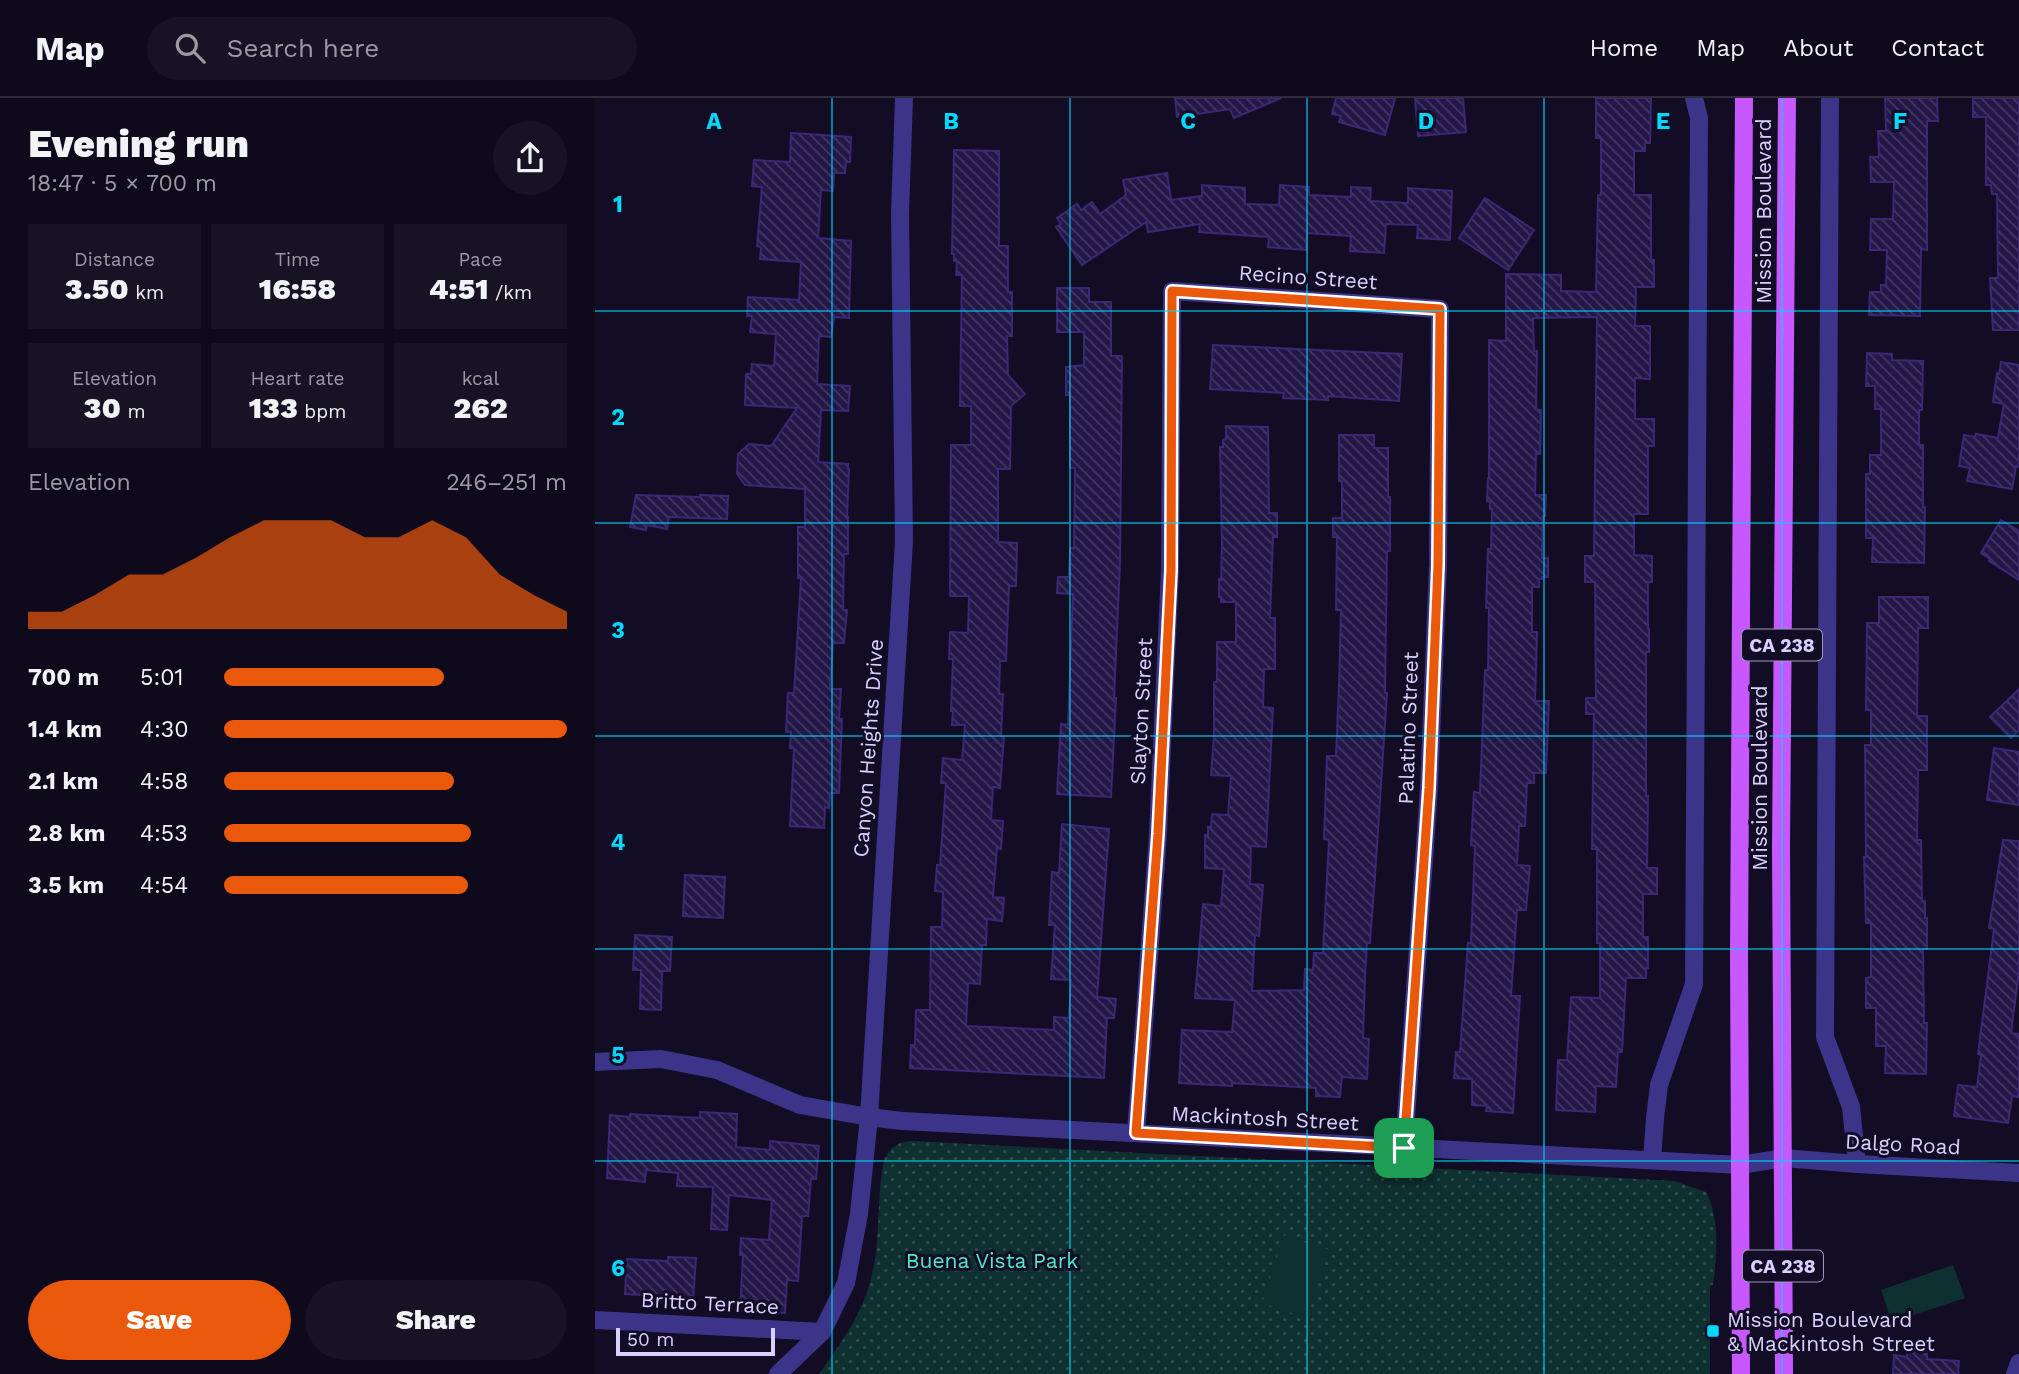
<!DOCTYPE html>
<html lang="en">
<head>
<meta charset="utf-8">
<style>
	body { margin:0; font-family:"Work Sans",sans-serif; background:#171325; color:#f1f3f6; height:100vh; display:flex; flex-direction:column; font-size:26px; white-space:nowrap }
	* { box-sizing:border-box; margin:0 }
	p { font-size:23px; color:#9b9aa3 }
	.icon { flex:none; width:38px; height:38px; fill:none; stroke:currentColor; stroke-width:2; stroke-linecap:round; stroke-linejoin:round }
	.map { position:relative; flex:1; overflow:hidden }
	.details { display:flex; flex-direction:column; background:#0e0a1c; width:595px }
	.details>* { flex:none }
	.scale { position:absolute; left:21px; bottom:18px; width:159px; box-sizing:border-box; padding-left:7px; border:4px solid #d8d1ff; border-top:0; font-size:19px; line-height:24px; white-space:nowrap; color:#d8d1ff; -webkit-text-stroke:5px #120d25; paint-order:stroke }
	.pin { position:absolute; display:grid; place-items:center; width:60px; height:60px; color:#fff; margin:-30px; border-radius:14px; box-shadow:0 4px 10px #0006 }
	.round { display:grid; place-items:center; flex:none; width:74px; height:74px; border-radius:37px; background:#171325 }
	.head { display:flex; align-items:center; justify-content:space-between; height:119px; padding:0 28px }
	h1 { font-size:38px; font-weight:800; line-height:52px }
	.figures { display:grid; grid-template-columns:repeat(3,1fr); gap:10px; height:119px; padding:7px 28px }
	.figures div { display:grid; align-content:center; border-radius:0px; background:#171325; text-align:center }
	.figures b { font-size:30px; font-weight:800 }
	.figures small { font-size:19px; font-weight:400 }
	.figures p { font-size:19px }
	.chart { height:196px; padding:14px 28px }
	.chart p { display:flex; justify-content:space-between }
	.chart svg { width:100%; height:126px; margin-top:7px; fill:#ea580c; opacity:.7 }
	.cta { display:flex; gap:14px; margin-top:auto; padding:14px 28px }
	.cta a { flex:1; height:80px; border-radius:42px; background:#ea580c; color:#fff; font-size:28px; font-weight:800; line-height:80px; text-align:center }
	.cta a+a { background:#171325; color:#f1f3f6 }
	ul { padding:0 28px; list-style:none; font-size:23px }
	li { display:grid; grid-template-columns:112px 84px 1fr; align-items:center; height:52px }
	li i { height:18px; border-radius:9px; background:#ea580c }
	header { display:flex; align-items:center; gap:42px; box-sizing:border-box; height:98px; padding:0 35px; background:#0e0a1c; border-bottom:2px solid #2e2b3b }
	header strong { font-size:33px }
	nav { display:flex; gap:38px; margin-inline-start:auto; font-size:24px }
	.search { width:490px; height:63px; background:#171325; display:flex; align-items:center; gap:18px; box-sizing:border-box; padding:0 24px; border-radius:38px; color:#9b9aa3; font-size:26px }
	main { display:flex; flex:1; min-height:0 }
	.map>svg:first-child { display:block }
</style>
</head>
<body>
<header>
<strong>Map</strong>
<div class="search"><svg class="icon" aria-label="search" viewBox="0 0 24 24"><circle cx="10" cy="10" r="6"/><path d="M15 15l6 6"/></svg>Search here</div>
<nav><a>Home</a><a>Map</a><a>About</a><a>Contact</a></nav>
</header>
<main>
<section class="details">
<div class="head"><div><h1>Evening run</h1><p>18:47 · 5 × 700 m</p></div><a class="round"><svg class="icon" aria-label="share" viewBox="0 0 24 24"><path d="M12 15V3M7 8l5-5 5 5M5 13v7h14v-7"/></svg></a></div>
<div class="figures">
<div><p>Distance</p><b>3.50<small> km</small></b></div>
<div><p>Time</p><b>16:58</b></div>
<div><p>Pace</p><b>4:51<small> /km</small></b></div>
</div>
<div class="figures">
<div><p>Elevation</p><b>30<small> m</small></b></div>
<div><p>Heart rate</p><b>133<small> bpm</small></b></div>
<div><p>kcal</p><b>262</b></div>
</div>
<div class="chart"><p><span>Elevation</span>246–251 m</p>
<svg viewBox="0 0 160 44" preserveAspectRatio="none"><path d="M0 44V38L10 38L20 32L30 25L40 25L50 19L60 12L70 6L80 6L90 6L100 12L110 12L120 6L130 12L140 25L150 32L160 38V44z"/></svg>
</div>
<ul>
<li><b>700 m</b>5:01<i style="width:64%"></i></li>
<li><b>1.4 km</b>4:30<i style="width:100%"></i></li>
<li><b>2.1 km</b>4:58<i style="width:67%"></i></li>
<li><b>2.8 km</b>4:53<i style="width:72%"></i></li>
<li><b>3.5 km</b>4:54<i style="width:71%"></i></li>
</ul>
<div class="cta"><a>Save</a><a>Share</a></div>
</section>
<div class="map">
<svg width="1424" height="1276" viewBox="0 0 1424 1276">
	<defs>
		<pattern id="grass-dots" width="8" height="8" patternUnits="userSpaceOnUse" patternTransform="scale(1.75)"><rect width="8" height="8" fill="#0f3030"/><path d="M2 2h.1M6 6h.1" fill="none" stroke="#314d4f" stroke-width="1.8" stroke-linecap="round"/></pattern>
		<pattern id="building-back-hatch" width="6" height="6" patternUnits="userSpaceOnUse" patternTransform="scale(1.75)"><rect width="6" height="6" fill="#231748"/><path d="M-1 5l2 2M0 0l6 6M5-1l2 2" fill="none" stroke="#423863"/></pattern>
	</defs>
	<rect width="100%" height="100%" fill="#120d25"/>
	<path fill="url(#grass-dots)" d="M318,1043l761,40 32,11c14,27 11,63 7,93h-3v89h-891c33,-46 53,-74 58,-132 2,-18 2,-74 9,-86 6,-11 16,-15 27,-15z"/>
	<g fill="#0f3030">
		<polygon points="689,1137 734,1152 712,1220 667,1205"/>
		<polygon points="1358,1167 1370,1200 1297,1224 1286,1192"/>
	</g>
	<g fill="url(#building-back-hatch)" stroke="#3a2875" stroke-width="2">
		<polygon points="580,0 686,0 639,20 635,11 582,19"/>
		<polygon points="741,0 800,0 790,37 744,24 746,18 737,16"/>
		<polygon points="820,0 868,0 871,34 823,38"/>
		<polygon points="1001,0 1056,0 1055,45 1050,45 1050,53 1039,53 1039,97 1056,97 1056,162 1059,162 1059,189 1041,189 1040,228 1055,228 1055,281 1040,280 1040,321 1059,321 1059,348 1053,348 1053,416 1039,416 1039,457 1057,458 1057,484 1053,484 1053,531 1054,531 1054,554 1051,554 1051,698 1053,698 1052,770 1062,770 1062,796 1048,796 1048,839 1053,839 1053,870 1051,870 1051,880 1031,880 1027,954 1023,954 1021,989 1001,988 1000,1014 961,1012 963,962 972,962 976,899 1005,900 1005,845 1002,845 1002,751 997,751 999,616 991,616 991,600 1001,600 1000,484 990,484 990,458 999,458 1002,219 938,220 939,253 942,253 941,311 946,312 945,356 941,356 940,397 951,397 950,418 948,418 947,460 953,460 953,479 947,479 947,481 944,481 944,489 937,489 937,534 942,534 940,603 954,603 951,675 939,675 939,685 932,685 930,728 924,728 922,767 935,768 931,812 922,812 916,898 925,898 918,1015 891,1013 892,1008 877,1007 877,981 859,980 861,954 865,954 873,845 876,845 880,748 876,747 879,694 885,695 890,572 893,572 894,510 891,510 893,451 896,451 897,411 895,411 895,404 892,403 893,380 894,380 894,242 911,243 911,176 966,177 966,193 1001,194 1003,97 1006,97 1006,40 1001,40"/>
		<polygon points="1290,0 1342,0 1343,23 1332,23 1332,152 1326,151 1325,218 1274,217 1275,194 1286,194 1286,187 1291,187 1292,152 1275,152 1276,121 1298,121 1299,84 1276,84 1275,59 1284,59 1283,33 1291,33"/>
		<polygon points="1378,0 1424,0 1424,232 1398,232 1395,180 1403,180 1402,96 1397,96 1396,87 1391,87 1391,19 1378,19"/>
		<polygon points="196,35 256,39 255,64 251,64 250,75 239,75 238,93 226,92 223,140 256,143 254,220 239,219 236,239 224,238 222,286 255,288 253,313 226,312 223,364 253,366 253,371 254,371 252,419 253,419 253,456 249,456 248,512 252,512 249,545 238,545 235,591 246,591 244,621 247,621 244,695 235,695 234,710 230,709 229,730 195,728 199,651 195,650 196,634 191,634 193,595 199,595 206,480 203,480 203,429 210,429 210,391 150,387 142,376 143,356 154,346 176,348 202,310 150,307 151,276 156,276 157,266 179,268 181,236 155,234 157,218 152,218 153,199 204,202 206,164 165,161 166,149 162,148 167,89 157,88 159,62 195,64"/>
		<polygon points="359,52 404,53 404,148 413,148 413,194 417,194 417,238 412,238 413,277 430,296 416,308 415,371 403,371 403,444 422,445 421,488 414,488 411,563 405,563 404,596 408,596 406,638 409,639 405,690 398,689 396,722 408,723 406,751 402,750 398,799 409,800 407,823 392,821 391,847 387,847 385,886 373,885 371,928 459,932 459,919 474,920 476,882 456,881 460,827 454,827 457,774 464,775 467,726 514,731 502,899 521,901 519,920 512,920 509,980 315,970 316,947 320,947 321,912 335,912 336,829 347,829 348,794 340,793 342,767 345,767 351,685 346,685 348,660 367,662 370,627 357,627 358,613 356,613 358,561 354,561 355,534 373,535 374,498 355,498 356,347 376,347 376,308 365,308 367,177 361,177 362,163 359,163 359,156 357,156"/>
		<polygon points="572,75 576,102 607,98 607,87 650,90 650,106 684,107 685,87 714,89 714,97 756,99 756,89 776,90 775,103 813,105 813,90 857,93 855,142 822,140 823,127 791,126 789,155 755,153 756,138 712,135 711,152 673,149 674,139 604,134 605,126 553,134 551,124 487,167 461,129 466,126 462,120 482,106 486,112 497,104 505,116 531,97 528,82"/>
		<polygon points="890,100 939,132 913,172 864,140"/>
		<polygon points="462,190 494,190 494,204 516,204 516,258 527,258 525,465 519,600 521,600 516,699 462,696 466,626 473,627 478,496 462,495 463,479 474,479 475,450 479,450 480,370 475,370 475,297 471,297 471,269 489,267 489,234 462,234"/>
		<polygon points="618,247 807,256 804,303 733,298 733,302 688,300 689,295 615,291"/>
		<polygon points="1272,255 1297,256 1297,262 1328,263 1327,312 1324,312 1324,347 1328,347 1328,375 1325,374 1328,376 1328,409 1330,409 1329,465 1277,464 1278,440 1271,440 1271,376 1275,376 1275,357 1286,357 1286,311 1280,311 1280,288 1271,288"/>
		<polygon points="1406,264 1424,267 1424,369 1421,368 1417,391 1372,383 1375,370 1364,368 1369,337 1380,339 1381,336 1403,340 1409,306 1398,304 1402,275 1404,276"/>
		<polygon points="631,328 673,329 674,415 682,415 682,439 678,439 675,520 680,520 680,571 669,571 668,609 678,610 671,749 656,748 655,786 668,787 664,838 660,837 657,893 709,892 710,871 718,872 719,855 728,855 734,742 729,741 732,658 741,658 744,587 746,512 741,512 742,439 738,439 738,420 747,420 747,383 744,383 744,337 779,337 779,350 793,350 793,399 795,399 795,453 792,453 790,595 792,595 780,778 775,845 772,845 770,879 768,940 774,941 772,981 747,979 745,999 721,998 721,990 637,985 637,988 584,985 587,932 637,934 640,902 600,900 608,806 626,808 629,771 610,770 610,737 613,737 613,729 616,729 617,716 633,717 636,678 616,677 619,638 619,584 622,584 622,544 641,544 641,504 626,504 626,499 624,499 624,481 626,482 627,447 625,349 628,349 628,342 631,341"/>
		<polygon points="41,397 105,399 105,397 133,398 132,421 74,419 72,431 52,427 51,432 35,429"/>
		<polygon points="1406,422 1424,433 1424,482 1394,463 1395,461 1386,455"/>
		<polygon points="1284,499 1333,499 1333,530 1323,530 1322,618 1332,618 1332,672 1323,672 1322,742 1326,742 1327,803 1330,803 1330,820 1332,820 1332,851 1328,851 1329,925 1332,925 1331,976 1290,975 1291,948 1281,948 1281,910 1271,910 1271,880 1276,879 1276,825 1271,825 1269,759 1271,759 1270,647 1276,647 1276,612 1271,612 1272,525 1284,525"/>
		<polygon points="1424,591 1424,632 1416,640 1395,619"/>
		<polygon points="1399,650 1424,654 1424,707 1392,702"/>
		<polygon points="1408,742 1424,743 1424,873 1416,935 1424,936 1424,990 1423,999 1417,998 1413,1025 1359,1018 1363,987 1382,989 1386,957 1383,956 1399,831 1394,830"/>
		<polygon points="90,777 130,779 128,820 88,818"/>
		<polygon points="40,837 77,839 75,873 67,873 66,912 45,911 46,872 38,872"/>
		<polygon points="105,1014 142,1016 141,1049 175,1052 175,1043 224,1048 221,1081 216,1081 213,1118 207,1118 203,1183 192,1182 190,1215 145,1213 148,1157 145,1157 146,1140 174,1142 177,1102 134,1097 132,1132 116,1131 118,1089 82,1088 83,1075 51,1072 50,1084 12,1080 15,1017 35,1019 35,1016 105,1020"/>
		<polygon points="73,1159 101,1160 98,1204 63,1202 63,1198 30,1196 32,1161 73,1163"/>
		<polygon points="1312,1253 1332,1256 1332,1261 1364,1263 1363,1276 1298,1276 1299,1257 1312,1259"/>
	</g>
	<g fill="none" stroke-linecap="round" stroke-linejoin="round">
		<g stroke="#3b3488" stroke-width="18">
			<polyline points="1235,0 1230,939 1256,1009 1262,1066"/>
			<polyline points="0,964 66,961 122,972 205,1007 274,1019 307,1023 1145,1067 1189,1060 1262,1066 1424,1075"/>
			<polyline points="541,1035 563,736 575,472 577,193 845,211 843,467 834,690 809,1050"/>
			<polyline points="1057,1062 1060,1020 1064,987 1099,886 1104,20 1099,0"/>
			<polyline points="0,1222 227,1234"/>
			<polyline points="183,1276 227,1234 251,1185 264,1116 274,1019 309,443 305,115 309,0"/>
			<polyline points="1420,1276 1424,1265"/>
		</g>
		<g stroke="#c758ff" stroke-width="18">
			<polyline points="1146,1276 1144,855 1149,0"/>
			<polyline points="1189,1276 1186,750 1192,0"/>
		</g>
	</g>
	<g fill="none" stroke-linecap="round" stroke-linejoin="round">
		<g stroke="#fff" stroke-width="14">
			<polygon id="route" points="577,193 845,211 843,467 834,690 809,1050 541,1035 563,736 576,472"/>
		</g>
		<use href="#route" stroke="#ea580c" stroke-width="9"/>
	</g>
	<path fill="none" stroke="#00d9fc" stroke-width="2" stroke-opacity="0.55" d="M237,0v1276M475,0v1276M712,0v1276M949,0v1276M1187,0v1276M0,213h1424M0,425h1424M0,638h1424M0,851h1424M0,1063h1424"/>
	<rect fill="#00d9fc" stroke="#120d25" stroke-width="2.5" x="1111" y="1226" width="14" height="14" rx="3.5"/>
	<g text-anchor="middle" dominant-baseline="central" stroke-width="6" stroke-linejoin="round" paint-order="stroke">
		<g fill="#120d25" stroke="#9d96be" stroke-width="2">
			<rect x="1147" y="531.5" width="80" height="31" rx="5"/>
			<rect x="1148" y="1152.5" width="80" height="31" rx="5"/>
		</g>
		<g font-size="19" font-weight="bold" fill="#d8d1ff">
			<text x="1187" y="547">CA 238</text>
			<text x="1188" y="1168">CA 238</text>
		</g>
		<g font-size="21" fill="#d8d1ff" stroke="#120d25">
			<text transform="translate(1168 113) rotate(-90)">Mission Boulevard</text>
			<text transform="translate(713 179) rotate(4)">Recino Street</text>
			<text transform="translate(546 613) rotate(-87)">Slayton Street</text>
			<text transform="translate(813 630) rotate(-88)">Palatino Street</text>
			<text transform="translate(273 650) rotate(-86)">Canyon Heights Drive</text>
			<text transform="translate(1164 680) rotate(-90)">Mission Boulevard</text>
			<text transform="translate(670 1020) rotate(3)">Mackintosh Street</text>
			<text transform="translate(1308 1046) rotate(3)">Dalgo Road</text>
			<text transform="translate(115 1205) rotate(3)">Britto Terrace</text>
		</g>
		<g font-size="21" fill="#54e8c9" stroke="#120d25">
			<text x="397" y="1162">Buena Vista Park</text>
		</g>
		<g font-size="21" fill="#d8d1ff" stroke="#120d25" text-anchor="start">
			<text x="1132" y="1221">Mission Boulevard<tspan x="1132" dy="24">&amp; Mackintosh Street</tspan></text>
		</g>
	</g>
	<g font-size="23" text-anchor="middle" font-weight="bold" fill="#00d9fc" stroke="#120d25" stroke-width="6" stroke-linejoin="round" paint-order="stroke">
		<text x="119" y="31">A</text>
		<text x="356" y="31">B</text>
		<text x="593" y="31">C</text>
		<text x="831" y="31">D</text>
		<text x="1068" y="31">E</text>
		<text x="1305" y="31">F</text>
		<text x="23" y="114">1</text>
		<text x="23" y="327">2</text>
		<text x="23" y="540">3</text>
		<text x="23" y="752">4</text>
		<text x="23" y="965">5</text>
		<text x="23" y="1178">6</text>
	</g>
</svg>
<div class="scale">50 m</div>
<div class="pin" style="left:809px;top:1050px;background:#1e9e55"><svg class="icon" aria-label="arrive" viewBox="0 0 24 24"><path d="M6 21V4h12l-3 4 3 4H6"/></svg></div>
</div>
</main>
</body>
</html>
